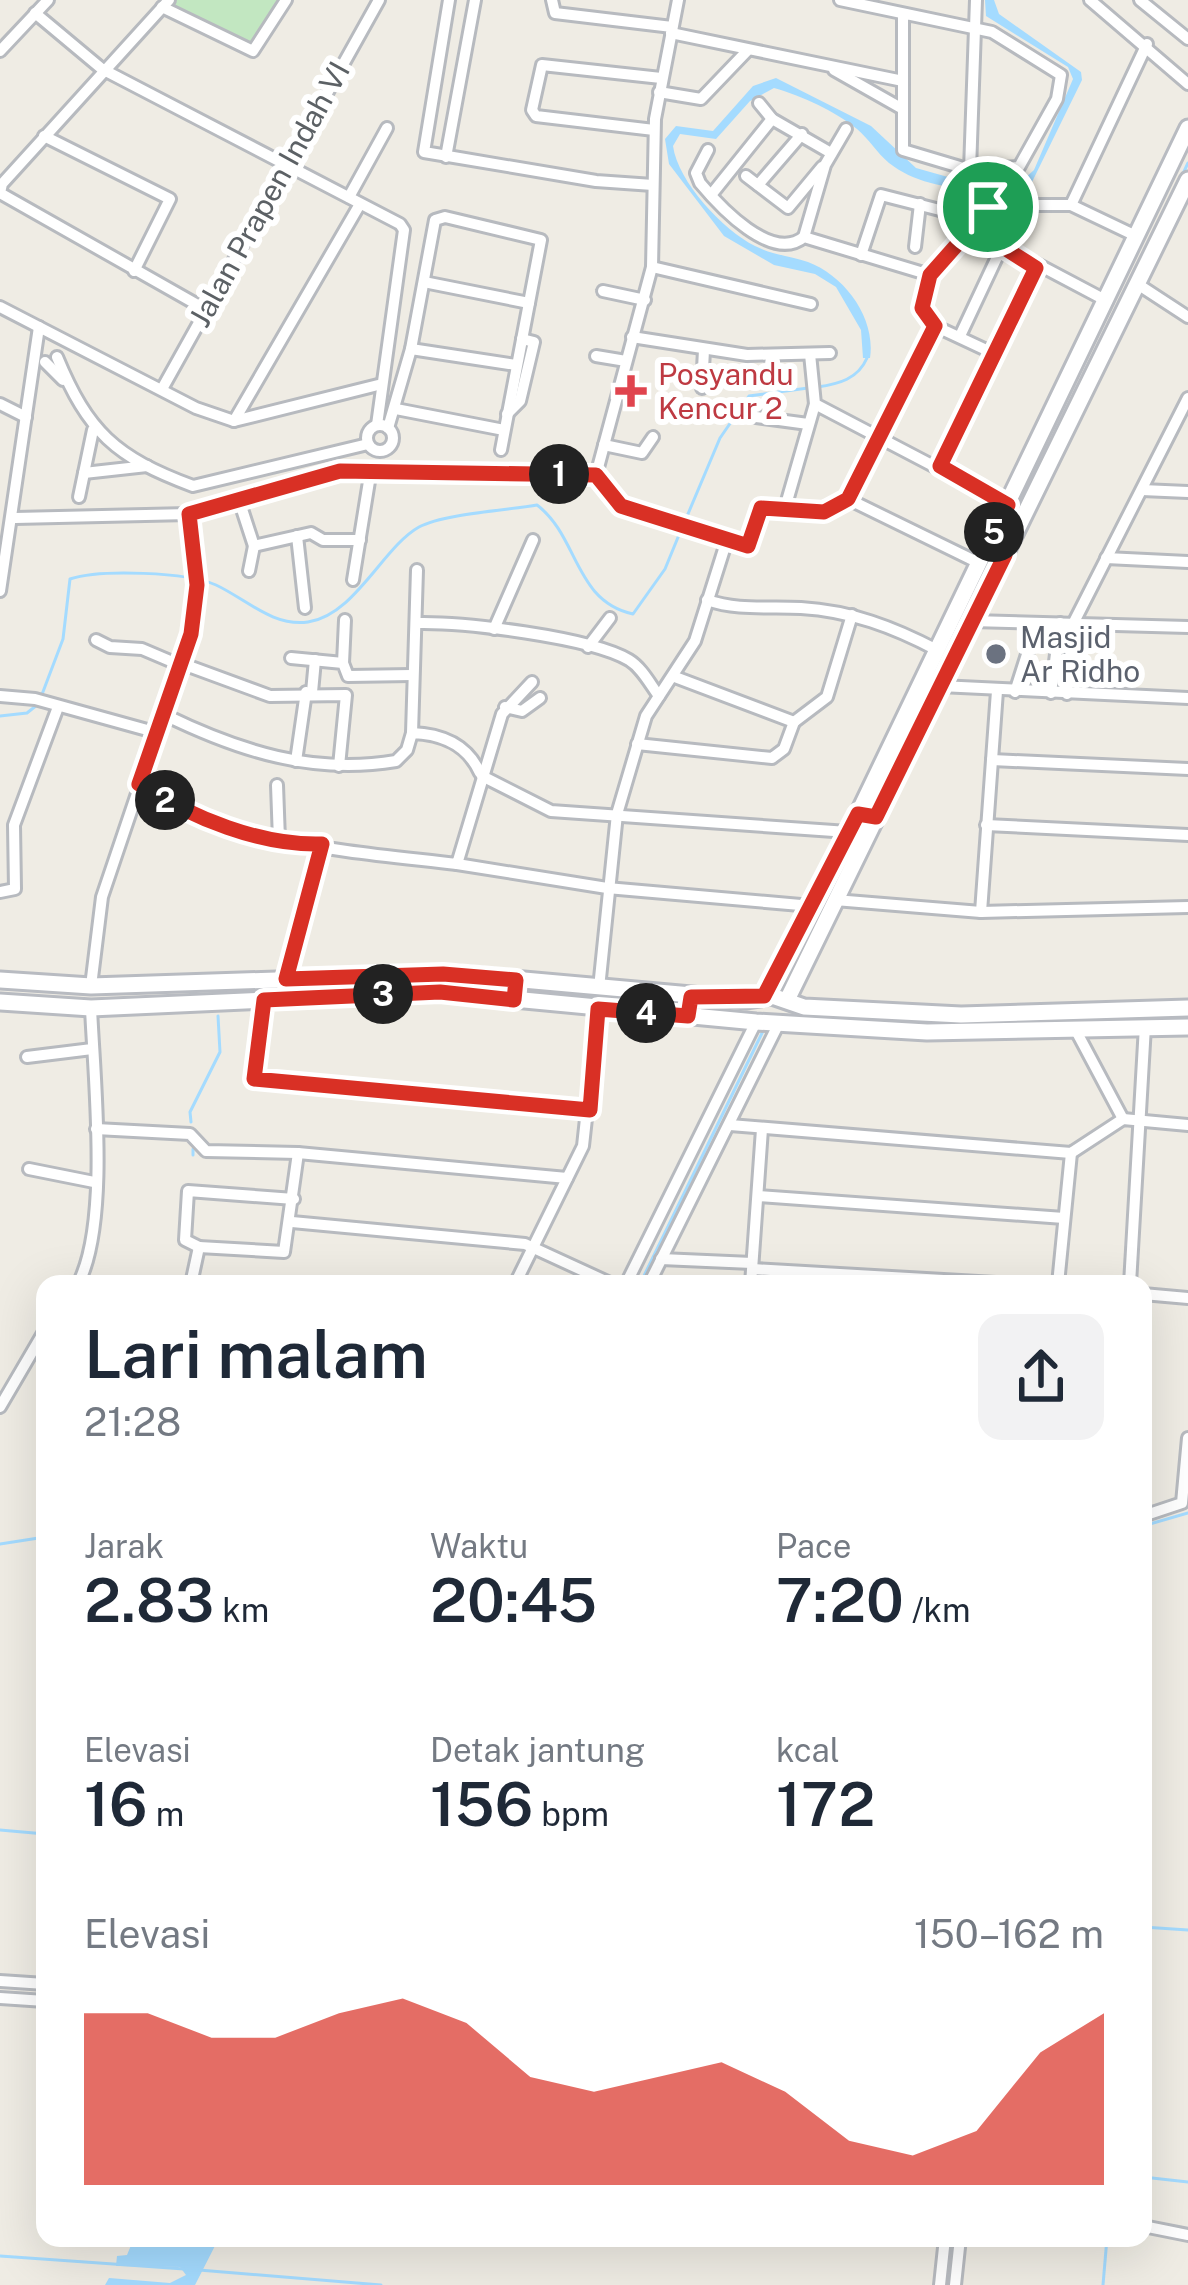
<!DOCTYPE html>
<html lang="id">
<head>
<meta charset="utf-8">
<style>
	body { margin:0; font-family:"Public Sans",sans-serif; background:#f2f2f3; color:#1f2937; height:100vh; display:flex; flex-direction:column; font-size:45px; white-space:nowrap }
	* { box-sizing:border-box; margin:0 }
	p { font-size:39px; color:#747a83 }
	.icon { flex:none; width:66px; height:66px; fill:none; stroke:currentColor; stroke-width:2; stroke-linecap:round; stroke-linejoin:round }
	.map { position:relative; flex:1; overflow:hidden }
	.sheet { position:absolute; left:36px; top:1275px; width:1116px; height:972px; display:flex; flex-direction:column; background:#fff; border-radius:24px; box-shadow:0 12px 48px #0002 }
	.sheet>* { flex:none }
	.pin { position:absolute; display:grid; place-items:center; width:102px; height:102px; color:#fff; margin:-51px; border:6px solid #fff; border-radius:50%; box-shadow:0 3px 12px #0007 }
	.km { position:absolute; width:60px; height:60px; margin:-30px; border-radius:50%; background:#222; color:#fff; font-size:33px; line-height:60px; text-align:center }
	.round { display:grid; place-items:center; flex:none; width:126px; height:126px; border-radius:24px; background:#f2f2f3 }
	.headline { display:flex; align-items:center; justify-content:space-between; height:204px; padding:0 48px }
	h1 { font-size:66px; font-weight:600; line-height:90px }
	.metrics { display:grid; grid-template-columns:repeat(3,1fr); gap:18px; height:204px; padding:12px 48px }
	.metrics div { display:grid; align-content:center }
	.metrics b { font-size:60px; font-weight:600 }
	.metrics small { font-size:33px; font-weight:400 }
	.metrics p { font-size:33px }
	.chart { height:336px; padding:24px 48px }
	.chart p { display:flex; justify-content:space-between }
	.chart svg { width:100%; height:216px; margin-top:12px; fill:#d93025; opacity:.7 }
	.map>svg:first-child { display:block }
</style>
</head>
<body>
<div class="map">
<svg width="1188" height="2285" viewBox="0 0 1188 2285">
	<rect width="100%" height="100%" fill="#efece4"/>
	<polygon fill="#c2e7c1" points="176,0 280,0 253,47 171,5"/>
	<g fill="#a4dbff">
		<path d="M985,0h9l5,14 82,58 1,8 -50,102c-44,11 -105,11 -143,-19 -12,-10 -20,-24 -32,-34 -22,-18 -55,-33 -83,-41l-24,13 -34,38 -36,-5 -7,12c5,36 50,84 82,100 18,9 36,10 53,16 37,14 68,56 62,96h-7l-2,-28 -25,-43 -21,-13 -41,-9 -50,-29 -55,-72 -4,-25 11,-13 37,5 40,-45 23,-8 95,48 45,42 46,13 62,-2 10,-9 39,-91 -5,-12 -82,-51z"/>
		<polygon points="134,2238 219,2238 195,2285 105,2285 109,2278 170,2283 186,2275 180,2267 116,2266 117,2256 127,2255"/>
	</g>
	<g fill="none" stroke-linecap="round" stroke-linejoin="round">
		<g stroke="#a4dbff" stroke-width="3">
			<polyline points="1181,178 1188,163"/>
			<path d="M817,387c22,-3 41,-8 50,-29"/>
			<polyline points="685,521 720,438 749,396 808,388"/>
			<path d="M41,697l22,-58 7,-60c30,-10 117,-7 146,6 30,14 57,42 92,37 47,-7 75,-75 111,-95 24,-13 89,-17 118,-22 42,32 37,96 96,109l32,-45 16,-39"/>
			<polyline points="0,716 27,713 37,705"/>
			<polyline points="799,959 1163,213"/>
			<polyline points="191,1122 190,1112 220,1052 218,1016"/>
			<polyline points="193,1149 193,1155"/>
			<polyline points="640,1284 765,1027"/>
			<polyline points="1143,1526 1188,1513"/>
			<polyline points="0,1544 45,1537"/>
			<polyline points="0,1830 45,1834"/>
			<polyline points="1143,1927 1188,1930"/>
			<polyline points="1143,2177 1188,2182"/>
			<polyline points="0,2256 184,2269"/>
			<polyline points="199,2270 381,2285"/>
			<polyline points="1103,2285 1107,2238"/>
		</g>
		<g stroke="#b7babf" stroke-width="16">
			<g id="street">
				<polyline points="169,0 2,184 0,193 203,308"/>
				<polyline points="449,0 424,152 596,181 653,185"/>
				<polyline points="552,0 555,13 672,27"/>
				<polyline points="840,0 992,32 1061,75 1057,99 1019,167 970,170 903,150 903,14"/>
				<polyline points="1090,0 1188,84"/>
				<polyline points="1140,0 1188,39"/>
				<polyline points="162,7 253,51 286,0"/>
				<polyline points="35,13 102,69 400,224 404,230 377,425"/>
				<polyline points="671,33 903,81"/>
				<polyline points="0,51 48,0"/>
				<polyline points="834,70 901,108"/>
				<polyline points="659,92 701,99 747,51"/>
				<polyline points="759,103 772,119 831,153"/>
				<polyline points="654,130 536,116 532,110 542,65 661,78"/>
				<polyline points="44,136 170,199 134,271"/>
				<path d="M708,150l-12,23 4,10c20,24 72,80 104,54l126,38"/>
				<polyline points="446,157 475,0"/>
				<polyline points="970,170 976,0"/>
				<polyline points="746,176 788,208 822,167"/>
				<polyline points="758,185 802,134"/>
				<polyline points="711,195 772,119"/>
				<polyline points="349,197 387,128"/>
				<polyline points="1071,205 1147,44"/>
				<polyline points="804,237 825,165 846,129"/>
				<polyline points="1003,246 1107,301"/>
				<polyline points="915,247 920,204"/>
				<polyline points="861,255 881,195 979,220"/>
				<polyline points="652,267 811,304"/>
				<polyline points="424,282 529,303"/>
				<polyline points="1139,285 1188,317"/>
				<polyline points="603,291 645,300"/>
				<polyline points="0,307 196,408 234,421 378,385"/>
				<polyline points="960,336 1021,206"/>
				<polyline points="632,337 747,355 830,353"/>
				<polyline points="411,349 516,365"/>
				<polyline points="810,354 815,404 1008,505"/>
				<polyline points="997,355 935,326 922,308 930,275 990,205 1071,205 1136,236"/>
				<polyline points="596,356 626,361"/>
				<path d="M57,357c31,75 58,100 136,129l175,-42"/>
				<polyline points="45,362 63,380"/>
				<polyline points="702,388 704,350"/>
				<polyline points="162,389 379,0"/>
				<polyline points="0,404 26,417"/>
				<polyline points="396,409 504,430"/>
				<polyline points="507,414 520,401 534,342 522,339"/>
				<polyline points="756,417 808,424"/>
				<polyline points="234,421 360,204"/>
				<circle cx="380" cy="438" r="13"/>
				<polyline points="388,428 411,349 435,220 445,217 541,240 501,450"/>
				<polyline points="604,445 642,453 653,437"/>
				<polyline points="941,466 1036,268"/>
				<polyline points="84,473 147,466"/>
				<polyline points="596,475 621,506 726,543 695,641 646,716 617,814 599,988"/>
				<polyline points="596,475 652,267 655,119 678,0"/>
				<polyline points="1142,490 1188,492"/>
				<polyline points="79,497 93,430"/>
				<polyline points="848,499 935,326"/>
				<polyline points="848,499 979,563"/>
				<polyline points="239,500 254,546 311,533 323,540 360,540"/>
				<polyline points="785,508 815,404"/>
				<polyline points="15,518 189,514 340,471 596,475"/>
				<polyline points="297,536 305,608"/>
				<polyline points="726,543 751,543 761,508 824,512 848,499"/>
				<polyline points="1106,558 1188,562"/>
				<polyline points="249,571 254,546"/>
				<polyline points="353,580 371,469"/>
				<polyline points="0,591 39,327"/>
				<path d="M707,600c32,11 61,6 94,8 50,3 92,19 136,42"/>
				<polyline points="972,621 1188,627"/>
				<path d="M417,623c46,-1 173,14 212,37 13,8 21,24 30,36"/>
				<polyline points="494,629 533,540"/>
				<polyline points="96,640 110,647 142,649 182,666"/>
				<polyline points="588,647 610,618"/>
				<polyline points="291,658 343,663 348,676 412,675"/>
				<polyline points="343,663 345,620"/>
				<polyline points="183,664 270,696 346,695 339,766"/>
				<polyline points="675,677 794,722"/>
				<polyline points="940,686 1188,698"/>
				<polyline points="312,692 315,660"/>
				<polyline points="1015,692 1037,623"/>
				<polyline points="1051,693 1060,623"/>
				<polyline points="1067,694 1073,624 1188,398"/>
				<polyline points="0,696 35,699 158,733"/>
				<polyline points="505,707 522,711 540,698"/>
				<path d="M165,715c74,36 148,60 231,46l11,-11 5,-17c30,1 55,11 68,40"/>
				<polyline points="794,722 827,697 852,615"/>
				<polyline points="412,733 417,570"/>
				<polyline points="637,744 772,758 784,749 794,722"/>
				<polyline points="992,760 1188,769"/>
				<polyline points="296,761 306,692"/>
				<polyline points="482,776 551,811 848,832"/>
				<path d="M139,784c96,61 208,67 318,80l45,-150 30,-32"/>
				<polyline points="277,785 279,840"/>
				<polyline points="986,825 1188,835"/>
				<polyline points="457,864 607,888 812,906"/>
				<polyline points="0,892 15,889 14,825 58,707"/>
				<polyline points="835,900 981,912 1188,907"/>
				<polyline points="981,912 997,691"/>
				<polyline points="286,979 323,844"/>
				<polyline points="91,986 102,897 191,634 197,585 189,514"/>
				<polyline points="264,1000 256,1080 590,1110"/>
				<polyline points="1074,1027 1123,1119"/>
				<polyline points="27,1057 92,1049"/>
				<polyline points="730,1125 1071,1153 1123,1119 1188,1125"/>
				<polyline points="96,1129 190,1134 206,1151 298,1153 567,1178"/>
				<polyline points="29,1169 94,1182"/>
				<polyline points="758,1196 1064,1218"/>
				<polyline points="292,1222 525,1244 612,1284"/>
				<polyline points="199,1247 185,1240 188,1191 294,1199"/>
				<polyline points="661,1259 752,1263"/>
				<polyline points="753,1269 1013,1284"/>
				<path d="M78,1284c32,-61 16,-205 13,-276"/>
				<polyline points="191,1284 199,1247 284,1252 298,1153"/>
				<polyline points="515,1284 583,1146 598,1009"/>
				<polyline points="626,1284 756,1022"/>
				<polyline points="649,1284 779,1023"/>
				<polyline points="751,1284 762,1129"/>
				<polyline points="1058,1284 1071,1153"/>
				<polyline points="1130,1284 1145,1026"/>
				<polyline points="1143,1294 1188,1298"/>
				<polyline points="0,1407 45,1330"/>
				<polyline points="1143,1516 1182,1503 1188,1438"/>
				<polyline points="0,1981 45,1984"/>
				<polyline points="0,1998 45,2001"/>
				<polyline points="1143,2226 1188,2235"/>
				<polyline points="940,2285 945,2238"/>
				<polyline points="955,2285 960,2238"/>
			</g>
		</g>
		<g stroke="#b8bbc1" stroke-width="21">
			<g id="secondary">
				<polyline points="0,980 91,986 456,974 747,1000 772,996 804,1007 961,1015 1188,1008"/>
				<polyline points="764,996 858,814 1188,128"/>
				<polyline points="788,998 1188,180"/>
				<polyline points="0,1002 91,1008 440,992 756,1022 927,1032 1188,1027"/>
			</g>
		</g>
		<use href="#street" stroke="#fff" stroke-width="10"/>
		<use href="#secondary" stroke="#fff" stroke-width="15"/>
	</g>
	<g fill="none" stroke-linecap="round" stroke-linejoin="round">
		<g stroke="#fff" stroke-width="24">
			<path id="route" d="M993,204l28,2 -18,41 33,21 -96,198 68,39 -21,42 18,8 -129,262 -18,-3 -94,182 -73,1 -3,19 -90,-7 -8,101 -336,-31 10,-79 176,-8 74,8 2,-20 -73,-6 -157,5 36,-135c-61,2 -130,-26 -183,-60l52,-150 6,-49 -8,-71 151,-43 256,4 25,31 127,40 13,-38 63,4 24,-13 87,-173 -13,-18 8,-33z"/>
		</g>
		<use href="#route" stroke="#d93025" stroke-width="15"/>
	</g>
	<path fill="#e0444e" stroke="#fff" stroke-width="4.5" d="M625 373h12v12h12v12h-12v12h-12v-12h-12v-12h12z"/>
	<circle fill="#6b7280" stroke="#fff" stroke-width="4.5" cx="996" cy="654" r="12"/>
	<g text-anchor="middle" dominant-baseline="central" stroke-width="12" stroke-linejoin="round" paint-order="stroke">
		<g font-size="30" fill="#5c6165" stroke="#fff">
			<text transform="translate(269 194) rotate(-61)">Jalan Prapen Indah VI</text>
		</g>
		<g font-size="30" fill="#be3a42" stroke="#fff" text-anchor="start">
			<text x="658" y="374">Posyandu<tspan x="658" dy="34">Kencur 2</tspan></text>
		</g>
		<g font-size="30" fill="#5b616d" stroke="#fff" text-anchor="start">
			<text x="1020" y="637">Masjid<tspan x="1020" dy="34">Ar Ridho</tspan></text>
		</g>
	</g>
</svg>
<div class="pin" style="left:988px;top:207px;background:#1e9e55"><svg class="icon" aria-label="arrive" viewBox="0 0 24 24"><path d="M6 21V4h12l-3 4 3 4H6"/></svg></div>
<b class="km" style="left:559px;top:474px">1</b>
<b class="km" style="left:165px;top:800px">2</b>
<b class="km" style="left:383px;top:994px">3</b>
<b class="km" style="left:646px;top:1013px">4</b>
<b class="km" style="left:994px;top:532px">5</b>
<section class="sheet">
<div class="headline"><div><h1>Lari malam</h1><p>21:28</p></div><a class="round"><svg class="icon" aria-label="share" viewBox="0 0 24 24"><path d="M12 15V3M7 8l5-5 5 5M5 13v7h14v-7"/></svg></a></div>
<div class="metrics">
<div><p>Jarak</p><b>2.83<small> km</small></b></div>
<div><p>Waktu</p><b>20:45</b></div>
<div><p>Pace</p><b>7:20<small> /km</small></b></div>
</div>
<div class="metrics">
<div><p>Elevasi</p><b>16<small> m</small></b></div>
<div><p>Detak jantung</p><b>156<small> bpm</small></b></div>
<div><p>kcal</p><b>172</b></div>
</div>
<div class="chart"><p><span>Elevasi</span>150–162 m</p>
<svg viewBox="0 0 160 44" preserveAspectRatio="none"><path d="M0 44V9L10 9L20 14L30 14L40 9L50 6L60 11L70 22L80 25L90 22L100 19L110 25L120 35L130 38L140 33L150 17L160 9V44z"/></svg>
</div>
</section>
</div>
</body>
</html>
